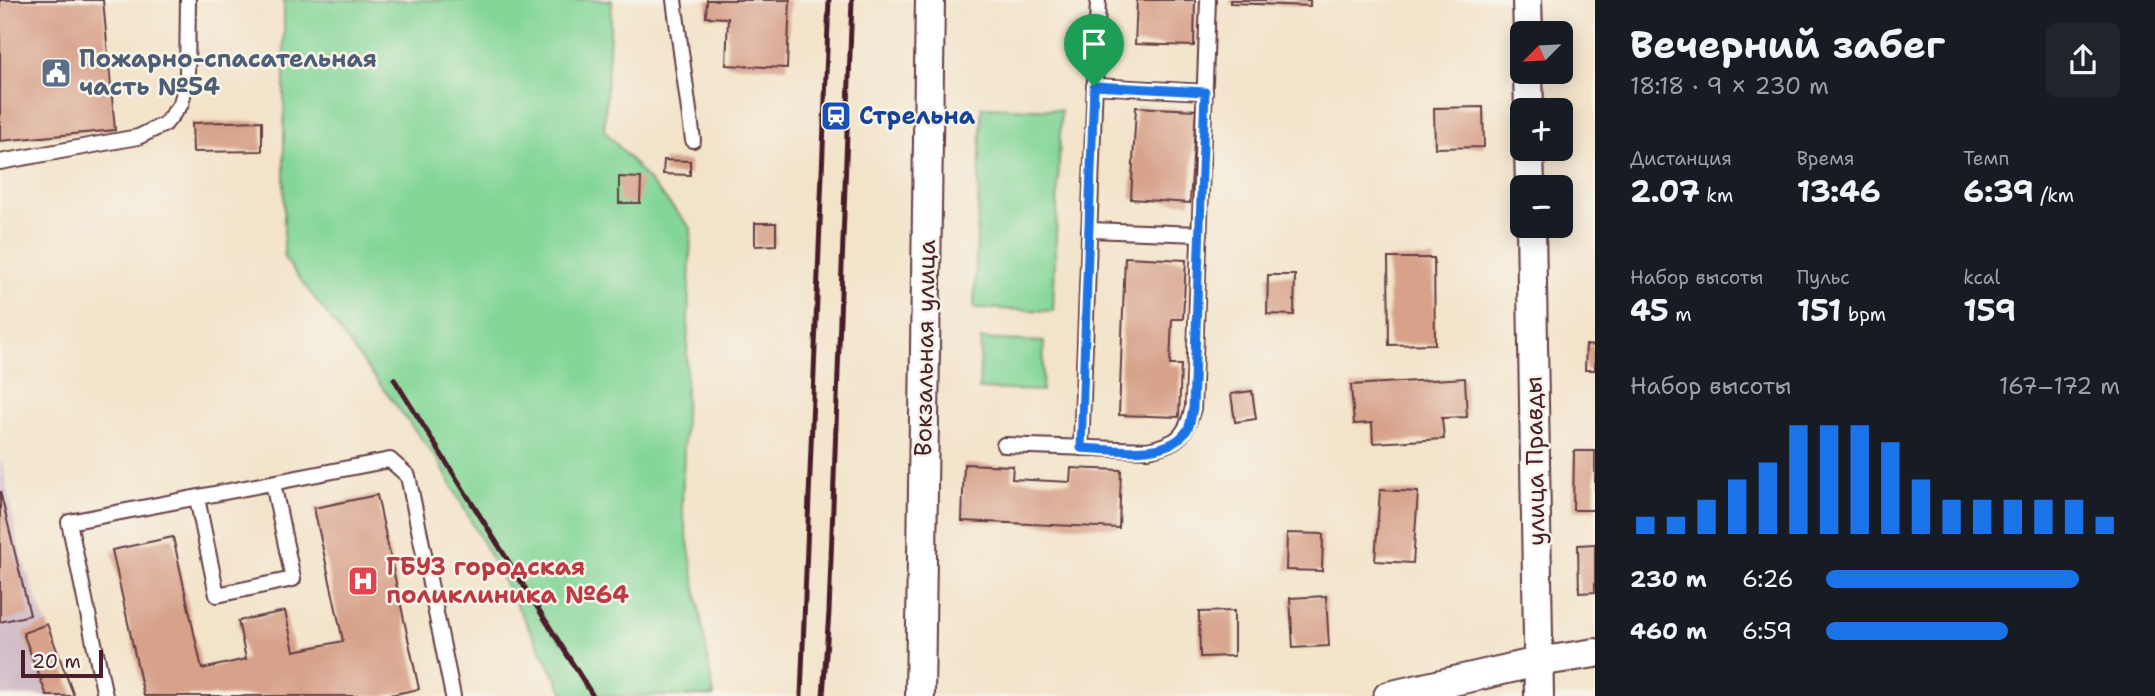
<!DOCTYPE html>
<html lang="ru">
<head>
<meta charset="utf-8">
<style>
	body { margin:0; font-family:"Shantell Sans",sans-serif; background:#20242c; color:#f1f3f6; height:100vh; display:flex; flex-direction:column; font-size:26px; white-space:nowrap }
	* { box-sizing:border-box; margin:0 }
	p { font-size:23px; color:#9ea1a6 }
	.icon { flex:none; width:38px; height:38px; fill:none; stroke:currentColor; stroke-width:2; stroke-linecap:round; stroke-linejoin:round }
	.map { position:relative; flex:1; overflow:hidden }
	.panel { display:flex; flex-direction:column; background:#171b24; width:560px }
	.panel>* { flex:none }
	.needle { width:46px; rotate:246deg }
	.fabs { position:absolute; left:1510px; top:21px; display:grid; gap:14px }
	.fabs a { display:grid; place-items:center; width:63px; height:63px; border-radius:10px; background:#171b24; box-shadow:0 4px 18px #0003; font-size:35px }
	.scale { position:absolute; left:21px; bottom:18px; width:82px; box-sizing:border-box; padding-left:7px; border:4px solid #4a1f2b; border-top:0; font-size:19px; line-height:24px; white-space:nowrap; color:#4a1f2b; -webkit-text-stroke:5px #f7f3e8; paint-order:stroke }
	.pin { position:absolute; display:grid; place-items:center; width:60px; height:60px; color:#fff; margin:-72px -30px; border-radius:50% 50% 50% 0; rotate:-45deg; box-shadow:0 0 7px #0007 }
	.pin .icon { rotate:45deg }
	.round { display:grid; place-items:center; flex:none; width:74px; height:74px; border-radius:10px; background:#20242c }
	.head { display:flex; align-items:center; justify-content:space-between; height:119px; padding:0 35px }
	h1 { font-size:38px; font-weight:700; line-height:52px }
	.stats { display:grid; grid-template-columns:repeat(3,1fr); gap:10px; height:119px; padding:7px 35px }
	.stats div { display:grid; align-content:center }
	.stats b { font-size:30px; font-weight:700 }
	.stats small { font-size:19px; font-weight:400 }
	.stats p { font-size:19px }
	.chart { height:196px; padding:14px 35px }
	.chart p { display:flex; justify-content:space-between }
	.chart svg { width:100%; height:126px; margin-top:7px; stroke:#1a73e8; stroke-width:6 }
	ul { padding:0 35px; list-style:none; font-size:23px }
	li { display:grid; grid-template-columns:112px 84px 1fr; align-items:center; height:52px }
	li i { height:18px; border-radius:9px; background:#1a73e8 }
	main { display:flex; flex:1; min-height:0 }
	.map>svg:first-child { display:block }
</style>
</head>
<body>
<main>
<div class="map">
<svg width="1595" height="696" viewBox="0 0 1595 696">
	<rect width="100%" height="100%" fill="#f7f3e8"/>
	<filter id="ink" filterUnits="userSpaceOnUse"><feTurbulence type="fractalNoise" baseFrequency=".0143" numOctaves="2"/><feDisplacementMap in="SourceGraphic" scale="14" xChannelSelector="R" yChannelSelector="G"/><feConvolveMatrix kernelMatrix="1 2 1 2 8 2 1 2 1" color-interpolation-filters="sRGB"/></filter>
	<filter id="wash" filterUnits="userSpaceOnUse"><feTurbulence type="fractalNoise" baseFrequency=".00686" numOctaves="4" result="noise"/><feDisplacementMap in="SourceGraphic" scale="28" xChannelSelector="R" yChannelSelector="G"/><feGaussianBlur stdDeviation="1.57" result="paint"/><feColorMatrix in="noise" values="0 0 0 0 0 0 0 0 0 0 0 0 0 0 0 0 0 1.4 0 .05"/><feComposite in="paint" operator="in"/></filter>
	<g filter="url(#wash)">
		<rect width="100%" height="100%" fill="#f3e3c9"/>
		<polygon fill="#d2bdc8" points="0,454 21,556 74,696 0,696"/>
		<g fill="#83d697" stroke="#667a61" stroke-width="2">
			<polygon points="284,0 612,0 604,130 691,228 682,507 714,696 566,696 439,462 284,258"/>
			<polygon points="982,107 1061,110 1053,311 974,308"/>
			<polygon points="981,339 1044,342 1042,391 979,389"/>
		</g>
		<g id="blocks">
			<g fill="#d7a18a">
				<polygon points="0,0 103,0 115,130 0,141"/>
				<polygon points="707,0 790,0 787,68 726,65 728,18 706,17"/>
				<polygon points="1137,0 1195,0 1194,46 1135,44"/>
				<polygon points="1230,0 1310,0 1310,6 1230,3"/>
				<polygon points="1136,107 1196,110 1190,203 1131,199"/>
				<polygon points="1483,107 1484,147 1435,148 1434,108"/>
				<polygon points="262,121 262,151 193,152 192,123"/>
				<polygon points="664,160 690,161 690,175 663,174"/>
				<polygon points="619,177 641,178 640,203 619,203"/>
				<polygon points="755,223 776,223 776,245 755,246"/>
				<polygon points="1125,257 1186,260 1183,319 1172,319 1170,365 1181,365 1179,417 1119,415"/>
				<polygon points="1388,258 1434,258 1435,344 1389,345"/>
				<polygon points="1268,275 1295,275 1294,315 1267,314"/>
				<polygon points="1586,345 1595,346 1595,370 1585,370"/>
				<polygon points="1465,378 1467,417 1442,418 1444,439 1373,443 1372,423 1354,424 1351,385"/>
				<polygon points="1252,391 1256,419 1235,422 1231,394"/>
				<polygon points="1574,451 1595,451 1595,510 1573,510"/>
				<polygon points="964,464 1013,466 1012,479 1070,482 1071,468 1121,470 1119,528 962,521"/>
				<polygon points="1380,490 1418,492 1413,563 1375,561"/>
				<polygon points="0,491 30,615 0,622"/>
				<polygon points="377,495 419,689 385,696 144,696 112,550 173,537 202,669 246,659 238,621 285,611 294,651 343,641 314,508"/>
				<polygon points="1287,533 1323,534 1322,571 1286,570"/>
				<polygon points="1595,544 1595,592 1579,593 1578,545"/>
				<polygon points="1326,596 1329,646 1293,648 1290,598"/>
				<polygon points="1234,611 1234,656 1200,657 1199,612"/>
				<polygon points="47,624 74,696 47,696 23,633"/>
			</g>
		</g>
	</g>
	<g filter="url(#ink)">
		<use href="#blocks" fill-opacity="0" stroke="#633c43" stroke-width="2"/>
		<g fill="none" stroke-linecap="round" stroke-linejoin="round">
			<g stroke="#633c43" stroke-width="18">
				<g id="service">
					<polyline points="674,0 693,140"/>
					<polyline points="1094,86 1205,92"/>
					<polyline points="0,162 138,137 165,124 181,104 187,77 188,0"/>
					<polyline points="1089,230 1200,234"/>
					<path d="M1004,445l144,5c29,-7 37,-12 45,-42l15,-408"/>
					<polyline points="1081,448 1098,0"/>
					<polyline points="197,498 217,595 293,579 273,483"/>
					<polyline points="105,696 69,522 390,460 408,476 453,696"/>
				</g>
			</g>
			<g stroke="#633c43" stroke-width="32">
				<g id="minor">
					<polyline points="1527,0 1528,33"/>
					<polyline points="1528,72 1529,110"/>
					<polyline points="1529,149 1530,187"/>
					<polyline points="1531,226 1539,696"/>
					<polyline points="920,696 930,0"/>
					<polyline points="1388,696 1538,662 1595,653"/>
				</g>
			</g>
			<use href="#service" stroke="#fff" stroke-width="14"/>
			<use href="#minor" stroke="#fff" stroke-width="28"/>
			<g stroke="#4a1f2b" stroke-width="5">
				<polyline points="394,379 593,696"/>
				<polyline points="801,696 829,0"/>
				<polyline points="823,696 829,612 852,0"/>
			</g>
		</g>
	</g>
	<g fill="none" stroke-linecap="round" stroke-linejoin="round" filter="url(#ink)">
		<g stroke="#fff" stroke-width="14">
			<path id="route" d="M1094,86l111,6 -12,316c-2,7 -2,17 -6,22 -18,30 -77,19 -106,18z"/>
		</g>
		<use href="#route" stroke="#1a73e8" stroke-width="9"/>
	</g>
	<defs>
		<g id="civic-square" transform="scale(1.575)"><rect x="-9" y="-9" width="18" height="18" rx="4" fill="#5c6f8a" stroke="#f7f3e8"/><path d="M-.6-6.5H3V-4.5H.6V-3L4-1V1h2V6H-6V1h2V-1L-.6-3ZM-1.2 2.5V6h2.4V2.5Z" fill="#fff"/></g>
		<g id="station-square" transform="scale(1.575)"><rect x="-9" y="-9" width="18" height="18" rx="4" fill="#1a4fb4" stroke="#f7f3e8"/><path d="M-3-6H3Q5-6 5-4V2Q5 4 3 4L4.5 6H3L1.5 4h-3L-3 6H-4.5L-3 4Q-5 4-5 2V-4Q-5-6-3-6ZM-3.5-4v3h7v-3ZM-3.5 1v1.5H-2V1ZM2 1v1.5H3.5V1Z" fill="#fff"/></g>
		<g id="hospital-square" transform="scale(1.575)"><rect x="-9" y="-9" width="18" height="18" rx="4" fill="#e0444e" stroke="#f7f3e8"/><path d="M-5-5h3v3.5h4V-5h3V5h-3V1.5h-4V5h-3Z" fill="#fff"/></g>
	</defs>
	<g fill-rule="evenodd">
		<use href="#civic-square" x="56" y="73"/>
		<use href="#station-square" x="836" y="116"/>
		<use href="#hospital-square" x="363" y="581"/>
	</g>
	<g text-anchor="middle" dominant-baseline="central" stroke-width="5" stroke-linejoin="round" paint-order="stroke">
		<g font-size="24" font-weight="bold" fill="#4e5e75" stroke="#f7f3e8" text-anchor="start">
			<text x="79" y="59">Пожарно-спасательная<tspan x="79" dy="28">часть №54</tspan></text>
		</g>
		<g font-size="24" font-weight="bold" fill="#164399" stroke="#f7f3e8" text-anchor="start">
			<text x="859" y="116">Стрельна</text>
		</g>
		<g font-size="24" fill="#4a1f2b" stroke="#f7f3e8">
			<text transform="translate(925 348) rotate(-89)">Вокзальная улица</text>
			<text transform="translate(1535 461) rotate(-91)">улица Правды</text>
		</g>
		<g font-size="24" font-weight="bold" fill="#be3a42" stroke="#f7f3e8" text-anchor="start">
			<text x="386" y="567">ГБУЗ городская<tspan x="386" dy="28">поликлиника №64</tspan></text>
		</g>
	</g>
</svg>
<div class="fabs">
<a><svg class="needle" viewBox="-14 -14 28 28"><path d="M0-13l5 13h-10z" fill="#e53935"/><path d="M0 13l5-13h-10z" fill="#9ea1a6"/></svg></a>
<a>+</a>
<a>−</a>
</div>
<div class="scale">20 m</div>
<div class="pin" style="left:1094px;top:86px;background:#1e9e55"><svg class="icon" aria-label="arrive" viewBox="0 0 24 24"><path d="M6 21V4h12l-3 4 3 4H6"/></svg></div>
</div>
<section class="panel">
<div class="head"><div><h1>Вечерний забег</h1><p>18:18 · 9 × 230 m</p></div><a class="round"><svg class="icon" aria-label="share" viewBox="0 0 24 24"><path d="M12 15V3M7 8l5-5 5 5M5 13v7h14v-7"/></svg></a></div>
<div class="stats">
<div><p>Дистанция</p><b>2.07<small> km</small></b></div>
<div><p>Время</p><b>13:46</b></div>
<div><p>Темп</p><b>6:39<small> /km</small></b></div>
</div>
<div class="stats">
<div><p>Набор высоты</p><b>45<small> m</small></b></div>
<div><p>Пульс</p><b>151<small> bpm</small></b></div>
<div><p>kcal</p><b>159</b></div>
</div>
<div class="chart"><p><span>Набор высоты</span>167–172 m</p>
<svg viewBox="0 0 160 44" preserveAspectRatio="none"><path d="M5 44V38M15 44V38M25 44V32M35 44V25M45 44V19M55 44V6M65 44V6M75 44V6M85 44V12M95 44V25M105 44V32M115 44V32M125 44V32M135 44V32M145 44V32M155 44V38"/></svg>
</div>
<ul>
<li><b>230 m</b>6:26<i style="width:86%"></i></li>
<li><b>460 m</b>6:59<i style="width:62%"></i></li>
</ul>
</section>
</main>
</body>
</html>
